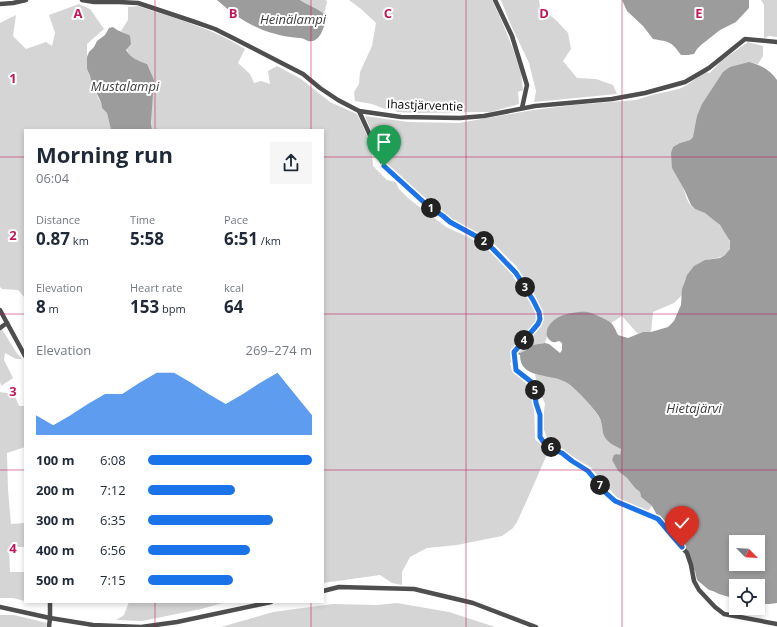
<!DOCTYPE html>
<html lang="en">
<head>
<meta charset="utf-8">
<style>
	body { margin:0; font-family:"Open Sans",sans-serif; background:#f6f6f7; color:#1f2937; height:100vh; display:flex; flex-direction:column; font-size:15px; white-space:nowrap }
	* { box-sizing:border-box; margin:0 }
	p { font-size:13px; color:#747a83 }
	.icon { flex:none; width:22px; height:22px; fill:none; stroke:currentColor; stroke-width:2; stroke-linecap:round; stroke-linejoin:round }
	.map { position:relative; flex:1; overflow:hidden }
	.panel { position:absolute; left:24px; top:129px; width:300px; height:474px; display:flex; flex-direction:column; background:#fff; border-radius:0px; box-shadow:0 2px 6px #0003 }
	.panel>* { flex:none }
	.needle { width:26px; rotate:114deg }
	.controls { position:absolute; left:729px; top:535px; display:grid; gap:8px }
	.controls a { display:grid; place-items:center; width:36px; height:36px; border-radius:0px; background:#fff; box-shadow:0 2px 6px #0003; font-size:20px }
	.pin { position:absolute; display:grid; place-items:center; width:34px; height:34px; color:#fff; margin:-41px -17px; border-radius:50% 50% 50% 0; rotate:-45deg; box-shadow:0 0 4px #0007 }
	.pin .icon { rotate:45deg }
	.km { position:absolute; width:20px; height:20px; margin:-10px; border-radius:50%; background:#222; color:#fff; font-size:11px; line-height:20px; text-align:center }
	.round { display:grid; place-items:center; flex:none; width:42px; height:42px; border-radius:0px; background:#f6f6f7 }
	.summary { display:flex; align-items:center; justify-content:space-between; height:68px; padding:0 12px }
	h1 { font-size:22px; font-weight:700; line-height:30px }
	.stats { display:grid; grid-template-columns:repeat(3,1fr); gap:6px; height:68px; padding:4px 12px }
	.stats div { display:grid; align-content:center }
	.stats b { font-size:17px; font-weight:700 }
	.stats small { font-size:11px; font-weight:400 }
	.stats p { font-size:11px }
	.chart { height:112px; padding:8px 12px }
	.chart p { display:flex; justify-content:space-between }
	.chart svg { width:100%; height:72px; margin-top:4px; fill:#1a73e8; opacity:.7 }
	ul { padding:0 12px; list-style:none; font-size:13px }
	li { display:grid; grid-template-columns:64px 48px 1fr; align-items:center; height:30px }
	li i { height:10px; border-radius:5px; background:#1a73e8 }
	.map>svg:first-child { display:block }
</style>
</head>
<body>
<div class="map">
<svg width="777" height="627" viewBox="0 0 777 627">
	<rect width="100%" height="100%" fill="#fff"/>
	<g fill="#d5d5d5">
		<path d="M300,0h26l1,2 -3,12c-8,-5 -16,-8 -24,-14z"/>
		<polygon points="349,0 492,0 503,24 513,49 521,73 523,90 518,92 519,104 491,112 485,112 418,113 397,112 393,109 385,109 372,104 355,101 354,92 359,84 360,72 372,46 376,23 361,9"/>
		<polygon points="501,0 539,0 540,7 557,21 568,33 571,49 563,61 577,78 596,79 613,85 617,94 534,102 536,91 529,63 510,23"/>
		<polygon points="761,0 777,0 777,37 769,36 764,38 764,5"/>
		<polygon points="79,4 90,9 104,29 87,44 87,69 98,98 101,102 102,108 107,113 111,130 25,130 25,298 18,290 2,289 0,287 0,23 16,15 13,36 26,49 46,42 52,46 55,33 49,15"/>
		<path d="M138,6c36,12 74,22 107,43l-7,14 12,11 4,9 7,-2 9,3 -2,-13 9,-5 24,13 29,23 27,12 14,30 2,22 14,14 9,2 3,7 10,10 24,18 13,10 22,10 19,11 16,17 9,7 1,5 17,20 5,10 3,10 -1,6 -12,17 -13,10 1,12 -3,1 2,8 17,15 5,15 1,38 13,13 -17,39 -14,31 -4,6 -11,8 -45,9 -30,3 -17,9 -8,15v13l-10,-2 -12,-8 -57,8v-453h-171l-5,-66c-8,-2 -20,-7 -20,-16 -1,-4 1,-9 1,-13l-7,-4 7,-11v-13z"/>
		<path d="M748,42l15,4v10l-5,8 -9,-1 -56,74 -3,3 -10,3c1,18 0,48 11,63 4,4 9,4 14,7 9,5 28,23 25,35 -3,12 -18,9 -26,13 -14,6 -22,19 -22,34l-8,8 -21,9 -2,20h-8l-5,2 -16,-18 -11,7 -7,-4 -17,-7 -41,19 1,5 -2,7 -13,2 -3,1 -3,4 -6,3 -2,-1 24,-35 -5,-16 -21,-35 -25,-25h-4l-42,-25 -57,-50 -10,-19 -13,-31 43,6 51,1 74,-13 40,-5 63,-5 16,-5 27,-6 8,-4 18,-13 5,1 11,-12z"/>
		<polygon points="0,326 16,352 22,359 16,359 5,353 4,360 13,378 1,386 0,381"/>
		<path d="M535,374c10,1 20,3 30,7 11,5 33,31 37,42 1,3 1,6 1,9 2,8 11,14 18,17l-1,6 -8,5 6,11 9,7 8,10 5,4 1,5 11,9 -5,6 -27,-11 -30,-34 -30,-18 -12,-9 -6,-15 3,-21 -8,-19z"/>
		<polygon points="0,392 14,394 19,406 25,406 25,447 7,453 8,490 11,524 25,523 25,547 9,547 10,572 25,572 25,601 13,598 0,598"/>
		<polygon points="129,602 226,602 201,609 142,621 116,620 124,615"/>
		<polygon points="397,603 449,612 495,627 221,627 273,612 333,604 377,605"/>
		<polygon points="0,615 14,615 47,623 46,627 0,627"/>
	</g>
	<g fill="#9c9c9c" fill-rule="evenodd">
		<path d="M217,0h83c7,5 17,8 24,14 4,4 1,10 -1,15 -2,6 -7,14 -15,12 -4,-2 -5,-3 -9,-3 -35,-3 -57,-16 -82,-38z"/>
		<path d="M622,0h127v8l-13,14 -16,8 -19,15 -4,4 -3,5 -6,1h-7c-10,-14 -11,-13 -28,-16l-10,-13 -16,-15z"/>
		<path d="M113,27l4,3 12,5 1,1 1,8 -5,6c5,8 12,11 21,14l7,16 -3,42 1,8h-41l-4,-17 -5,-5 -1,-6 -9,-18 -2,-8 -3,-7v-12l2,-5 5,-5 3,-6 8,-6 4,-7z"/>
		<path d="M749,62c12,3 21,8 28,18v523l-7,1h-12v-18h-22v13l-17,-5 -6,-3 -4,-1 -12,-10 -2,-9 -3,-4 -7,-19 -10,-14 -16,-15 -7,-13 -11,-9 -1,-5 -5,-4 -8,-10 -9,-7 -6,-11 2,-5 3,-1 3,1 1,-6c-7,-3 -16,-8 -18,-16 -1,-7 -1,-12 -5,-18 -5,-8 -21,-25 -29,-31 -16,-12 -49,-3 -49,-29l-4,-2 3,-3 -1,2 2,1 6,-3 3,-4 3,-1 13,-2 4,1 11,9 2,-3v-7l-3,-2c-6,2 -7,2 -11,-3 -5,-7 3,-16 9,-20 6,-4 23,-7 30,-6 6,1 18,7 23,10 4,3 6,9 8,13l10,3 15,-6h8l17,-5 6,-6 7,-16 1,-16 5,-14 7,-9 11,-6 15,-2 5,-3 5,-6v-8l-10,-16 -15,-12 -10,-4 -4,-4 -7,-16 -12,-21 -1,-15 2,-6 7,-4 10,-3 3,-3 4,-21 5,-12 21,-32 7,-5zM736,542h22v22h-22z"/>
	</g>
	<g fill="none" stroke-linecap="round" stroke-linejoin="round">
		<g stroke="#4e4e4e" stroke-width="4.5">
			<polyline points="82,0 94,2 119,2 138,3 195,22 215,29 233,38 303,74 320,88 338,100 359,111 401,117 460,118 484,116 535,106 612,99 645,93 685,82 709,68 745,39 777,42"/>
			<polyline points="495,0 512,36 527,85 522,108"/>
			<polyline points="0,4 13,3 26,0"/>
			<polyline points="359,111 384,166 428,206 443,216 450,223 483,240 493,249 516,273 533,300 539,312 540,319 538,324 514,352 516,370 534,384 536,403 540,415 539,432 541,437 545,444 562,453 572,461 588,471 606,493 615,501 657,519 687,553 691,565 694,581 699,590 715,607 724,614 777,624"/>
			<polyline points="0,310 25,356"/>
			<polyline points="0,328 7,323"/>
			<polyline points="323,591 339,587 414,589 473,603 536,627"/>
			<polyline points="0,607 50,618 93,625 141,627 177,622 271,602"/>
			<polyline points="49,627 50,618 50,602"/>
		</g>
	</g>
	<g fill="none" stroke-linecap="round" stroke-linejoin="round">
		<g stroke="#fff" stroke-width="8">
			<polyline id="route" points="384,166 428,206 443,216 450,222 483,240 493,249 516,273 533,300 539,312 540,319 538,324 514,352 516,370 534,384 536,403 540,415 540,437 545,444 554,450 562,453 572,461 588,471 606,493 615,501 658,519 682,547"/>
		</g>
		<use href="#route" stroke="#1a73e8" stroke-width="5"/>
	</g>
	<path fill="none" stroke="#c2185b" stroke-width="1" stroke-opacity="0.55" d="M155,0v130M311,0v130M466,0v627M622,0v627M0,157h25M323,157h454M0,314h25M323,314h454M0,470h25M323,470h454M155,602v25M311,602v25"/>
	<g text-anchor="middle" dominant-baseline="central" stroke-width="4" stroke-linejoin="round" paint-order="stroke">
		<g font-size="12" fill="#000" stroke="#fff">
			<text transform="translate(425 105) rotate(2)">Ihastjärventie</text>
		</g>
		<g font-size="13" font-style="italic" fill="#3d3d3d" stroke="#fff">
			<text x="293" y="19">Heinälampi</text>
			<text x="125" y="86">Mustalampi</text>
			<text x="694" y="408">Hietajärvi</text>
		</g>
	</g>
	<g font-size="13" text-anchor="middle" font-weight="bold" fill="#c2185b" stroke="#fff" stroke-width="4" stroke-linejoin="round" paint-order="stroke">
		<text x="78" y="18">A</text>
		<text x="233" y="18">B</text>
		<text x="388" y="18">C</text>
		<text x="544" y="18">D</text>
		<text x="699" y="18">E</text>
		<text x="13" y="83">1</text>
		<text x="13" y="240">2</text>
		<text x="13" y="396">3</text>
		<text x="13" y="553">4</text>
	</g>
</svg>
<div class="controls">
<a><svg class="needle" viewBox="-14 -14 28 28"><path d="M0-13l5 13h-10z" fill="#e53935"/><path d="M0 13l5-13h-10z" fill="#747a83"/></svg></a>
<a><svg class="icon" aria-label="locate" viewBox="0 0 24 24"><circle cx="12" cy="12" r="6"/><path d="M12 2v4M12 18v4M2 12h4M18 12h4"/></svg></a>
</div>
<div class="pin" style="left:384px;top:166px;background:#1e9e55"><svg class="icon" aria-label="arrive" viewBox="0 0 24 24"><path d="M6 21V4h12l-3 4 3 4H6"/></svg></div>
<div class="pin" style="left:682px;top:547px;background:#d93025"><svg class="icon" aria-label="check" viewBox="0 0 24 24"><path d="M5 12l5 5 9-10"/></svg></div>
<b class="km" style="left:431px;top:208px">1</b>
<b class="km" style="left:484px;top:241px">2</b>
<b class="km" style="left:525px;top:287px">3</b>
<b class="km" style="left:524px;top:340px">4</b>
<b class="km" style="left:535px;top:390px">5</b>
<b class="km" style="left:551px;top:447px">6</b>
<b class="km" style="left:600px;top:485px">7</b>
<section class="panel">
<div class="summary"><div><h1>Morning run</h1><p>06:04</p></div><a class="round"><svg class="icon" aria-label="share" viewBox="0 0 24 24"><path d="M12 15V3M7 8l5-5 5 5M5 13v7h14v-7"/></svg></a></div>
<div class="stats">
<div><p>Distance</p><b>0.87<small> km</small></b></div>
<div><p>Time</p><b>5:58</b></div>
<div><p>Pace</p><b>6:51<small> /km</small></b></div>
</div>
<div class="stats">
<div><p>Elevation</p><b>8<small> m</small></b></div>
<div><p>Heart rate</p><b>153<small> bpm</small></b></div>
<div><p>kcal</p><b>64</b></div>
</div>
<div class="chart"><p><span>Elevation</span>269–274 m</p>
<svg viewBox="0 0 160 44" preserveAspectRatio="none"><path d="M0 44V32L10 38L20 32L30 25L40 19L50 19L60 12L70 6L80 6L90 12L100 19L110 25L120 19L130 12L140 6L150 19L160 32V44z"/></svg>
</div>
<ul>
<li><b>100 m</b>6:08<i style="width:100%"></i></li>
<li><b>200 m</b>7:12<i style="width:53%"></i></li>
<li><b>300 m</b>6:35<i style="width:76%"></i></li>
<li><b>400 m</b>6:56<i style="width:62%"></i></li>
<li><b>500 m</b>7:15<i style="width:52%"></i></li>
</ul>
</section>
</div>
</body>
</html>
